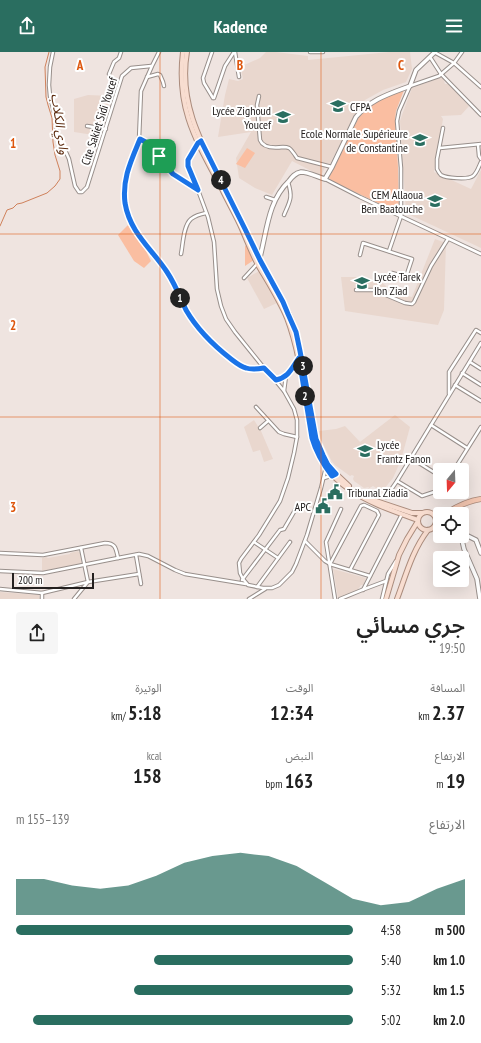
<!DOCTYPE html>
<html lang="ar">
<head>
<meta charset="utf-8">
<style>
	body { margin:0; font-family:"PT Sans Narrow","Noto Sans Arabic",sans-serif; background:#f6f6f6; color:#222; direction:rtl; height:100vh; display:flex; flex-direction:column; font-size:15px; white-space:nowrap }
	* { box-sizing:border-box; margin:0 }
	p { font-size:13px; color:#767676 }
	.icon { flex:none; width:22px; height:22px; fill:none; stroke:currentColor; stroke-width:2; stroke-linecap:round; stroke-linejoin:round }
	.map { position:relative; height:547px; overflow:hidden; direction:ltr }
	.panel { display:flex; flex-direction:column; background:#fff; flex:1 }
	.panel>* { flex:none }
	.needle { width:26px; rotate:199deg }
	.controls { position:absolute; left:433px; top:411px; display:grid; gap:8px }
	.controls a { display:grid; place-items:center; width:36px; height:36px; border-radius:4px; background:#fff; box-shadow:0 4px 16px #0002; font-size:20px }
	.scale { position:absolute; left:12px; bottom:10px; width:82px; box-sizing:border-box; padding-left:4px; border:2px solid #24201f; border-top:0; font-size:11px; line-height:14px; white-space:nowrap; color:#24201f; -webkit-text-stroke:3px #fff; paint-order:stroke }
	.pin { position:absolute; display:grid; place-items:center; width:34px; height:34px; color:#fff; margin:-17px; border-radius:8px; box-shadow:0 2px 6px #0006 }
	.km { position:absolute; width:20px; height:20px; margin:-10px; border-radius:50%; background:#222; color:#fff; font-size:11px; line-height:20px; text-align:center }
	.round { display:grid; place-items:center; flex:none; width:42px; height:42px; border-radius:4px; background:#f6f6f6 }
	.head { display:flex; align-items:center; justify-content:space-between; height:68px; padding:0 16px }
	h1 { font-size:22px; font-weight:600; line-height:30px }
	.metrics { display:grid; grid-template-columns:repeat(3,1fr); gap:6px; height:68px; padding:4px 16px }
	.metrics div { display:grid; align-content:center }
	.metrics b { font-size:20px; font-weight:600 }
	.metrics small { font-size:11px; font-weight:400 }
	.metrics p { font-size:11px }
	.chart { height:112px; padding:8px 16px }
	.chart p { display:flex; justify-content:space-between }
	.chart svg { width:100%; height:72px; margin-top:4px; fill:#2a6e60; opacity:.7 }
	ul { padding:0 16px; list-style:none; font-size:13px }
	li { display:grid; grid-template-columns:64px 48px 1fr; align-items:center; height:30px }
	li i { height:10px; border-radius:5px; background:#2a6e60 }
	header { display:flex; justify-content:space-between; align-items:center; height:52px; padding:0 16px; background:#2a6e60; color:#fff; font-size:18px; font-weight:600 }
	.map>svg:first-child { display:block }
</style>
</head>
<body>
<header><svg class="icon" aria-label="menu" viewBox="0 0 24 24"><path d="M4 6h16M4 12h16M4 18h16"/></svg>Kadence<svg class="icon" aria-label="share" viewBox="0 0 24 24"><path d="M12 15V3M7 8l5-5 5 5M5 13v7h14v-7"/></svg></header>
<div class="map">
<svg width="481" height="547" viewBox="0 0 481 547">
	<rect width="100%" height="100%" fill="#efe4e0"/>
	<g fill="#e9d7ce">
		<polygon points="266,0 276,0 308,4 308,8 389,0 410,0 412,17 406,30 383,38 365,48 356,60 330,112 327,111 321,124 292,109 272,143 255,136 239,126 236,106 251,80 218,85 225,43 229,27 238,29 243,27 241,17 242,14 260,6"/>
		<polygon points="440,26 443,26 445,32 448,32 469,54 461,63 441,64 443,67 434,120 471,137 481,118 481,196 449,181 406,161 400,69 402,63 412,36"/>
		<polygon points="88,43 111,44 103,69 105,70 100,84 74,80 74,47"/>
		<polygon points="435,187 446,191 444,258 438,273 345,259 341,225 355,225 380,229 386,234 386,236 399,238 403,243 412,245"/>
		<polygon points="261,218 279,250 264,257 247,226"/>
		<polygon points="395,363 410,375 401,408 393,426 379,443 377,441 379,438 373,434 368,437 369,435 364,436 354,429 353,427 354,424 352,423 350,424 335,413 331,408 321,388 319,379 336,377 345,374 360,390"/>
		<polygon points="254,368 261,379 273,407 264,410 260,398 253,400 244,375"/>
		<polygon points="78,499 80,501 82,512 42,519 42,506 46,505 48,506 70,502 70,501"/>
		<polygon points="333,517 366,526 363,533 361,533 357,539 338,546"/>
		<polygon points="0,540 39,543 40,547 0,547"/>
	</g>
	<g fill="#fabea1">
		<polygon points="404,38 396,59 395,68 398,115 399,161 330,128 329,125 359,65 372,53 384,46"/>
		<polygon points="247,96 255,101 245,116 236,112"/>
		<polygon points="128,173 146,199 151,209 144,216 134,209 118,183"/>
		<polygon points="247,193 254,208 245,214 245,194"/>
	</g>
	<g fill="none" stroke-linecap="round" stroke-linejoin="round">
		<polyline stroke="#cf815b" stroke-width="1" points="0,174 7,158 13,156 17,152 22,151 47,141 55,134 60,127 60,119 55,103 53,90 52,66 48,53 46,45 45,15 49,0"/>
		<g stroke="#988f8b" stroke-width="4.5">
			<g id="street">
				<polyline points="53,0 50,15 49,33 50,44 55,64 58,86 65,98 69,107 75,134 79,140 82,140 87,135 122,24 131,16 151,14"/>
				<polyline points="159,0 152,14 141,39 139,87 128,115 124,132 125,152 129,167 132,173 146,194 167,219 187,259 195,272 206,285 227,304 236,311 245,316 254,318 264,316"/>
				<polyline points="212,0 203,26 204,31 213,46"/>
				<polyline points="235,0 239,25"/>
				<polyline points="310,0 323,0"/>
				<polyline points="434,0 454,11 481,35"/>
				<polyline points="430,5 441,22 481,63"/>
				<polyline points="109,22 114,10 119,6 121,0"/>
				<polyline points="147,25 158,22 160,23 163,30 164,34"/>
				<path d="M259,44l-2,9 3,35c3,8 15,8 23,7 2,0 4,0 6,1 3,2 6,7 8,10l35,9"/>
				<polyline points="214,46 225,14 234,0"/>
				<polyline points="87,74 106,77"/>
				<path d="M443,76l-6,31v10c1,2 2,4 4,6 5,3 27,5 32,1 4,-3 6,-10 8,-14"/>
				<polyline points="139,87 153,94 166,114 173,122 198,138 208,165 214,190 217,237 221,254 226,267 235,280 264,316 275,328 284,339 294,357 297,368 297,385 294,401 288,426 280,449 259,483 241,507 239,511 240,521 243,527 248,533 263,536 272,536 279,533 292,520 296,512 307,483 321,436 326,415"/>
				<polyline points="478,93 479,104 481,107"/>
				<polyline points="440,96 481,92"/>
				<polyline points="159,103 160,96"/>
				<polyline points="325,127 360,145 481,202"/>
				<path d="M197,138c-8,-19 -16,-30 2,-48"/>
				<polyline points="266,145 275,148"/>
				<path d="M284,163c6,-14 9,-17 4,-33"/>
				<polyline points="389,199 401,164 401,116 397,69 399,59 410,34 439,24 454,11 462,0"/>
				<path d="M181,202c2,-9 2,-28 10,-35 4,-3 10,-5 15,-6"/>
				<polyline points="360,203 363,191 412,207 406,225 392,221"/>
				<polyline points="244,226 257,212"/>
				<polyline points="356,238 374,238 405,251 412,252 414,250 431,214 448,187"/>
				<polyline points="470,310 481,317"/>
				<polyline points="462,321 481,333"/>
				<path d="M275,328c15,-3 15,-12 24,-22"/>
				<polyline points="455,333 481,349"/>
				<polyline points="284,339 286,324"/>
				<polyline points="449,342 449,320 476,278 481,281"/>
				<polyline points="256,355 279,380 284,382 297,385"/>
				<polyline points="431,373 481,291"/>
				<polyline points="260,376 268,369"/>
				<polyline points="411,406 431,373 467,396"/>
				<polyline points="454,418 481,375"/>
				<polyline points="324,426 334,423"/>
				<polyline points="397,429 411,406 440,424"/>
				<polyline points="386,445 397,429 422,444 440,438"/>
				<polyline points="305,489 325,509 330,512 370,524"/>
				<polyline points="254,490 278,506"/>
				<path d="M0,501l43,2 62,-12c11,0 11,6 13,15"/>
				<polyline points="136,503 141,532"/>
				<polyline points="330,512 361,454 364,453 377,459 379,463 350,518"/>
				<polyline points="0,519 43,521 118,506 139,502 148,504 175,518 185,522 246,532"/>
				<polyline points="242,528 280,478 284,477 298,453"/>
				<polyline points="257,535 290,490"/>
				<polyline points="0,537 42,541 88,530 139,522"/>
				<polyline points="363,538 402,462"/>
				<polyline points="42,541 42,547"/>
				<polyline points="74,547 88,530 81,496"/>
				<polyline points="249,547 265,537"/>
				<polyline points="335,547 326,490 341,457"/>
				<polyline points="340,547 362,538 386,529"/>
				<polyline points="382,547 388,522 396,509"/>
			</g>
		</g>
		<g stroke="#988f8b" stroke-width="5.5">
			<g id="secondary">
				<path d="M259,209c8,-28 8,-59 30,-80 3,-4 6,-8 12,-9 7,0 17,5 24,7l7,-12 24,-50c15,-18 33,-23 54,-31l6,-16 19,-18"/>
				<polyline points="435,475 440,476"/>
				<polyline points="462,481 476,488 481,501"/>
				<polyline points="461,484 464,497 477,527 480,547"/>
			</g>
		</g>
		<g stroke="#ab8c7d" stroke-width="6">
			<g id="primary">
				<path d="M183,0c-7,57 13,88 39,137 6,13 14,26 20,40 5,12 10,24 16,36 10,17 21,34 29,53 14,37 17,77 24,115 12,55 60,70 107,87"/>
				<path d="M187,0c-10,57 21,102 45,151 11,21 20,44 32,65 12,21 25,42 32,65 7,24 10,50 14,75 2,11 3,24 7,35 7,18 18,31 32,43"/>
				<polyline points="367,446 412,461 422,461"/>
				<circle cx="427" cy="469" r="9"/>
				<polyline points="386,547 399,503 407,487 418,469"/>
				<path d="M397,547c9,-24 15,-48 31,-69"/>
			</g>
		</g>
		<g stroke="#ab8c7d" stroke-width="6">
			<g id="highway">
				<path d="M445,462c12,-8 23,-13 36,-15"/>
				<polyline points="437,469 440,466"/>
			</g>
		</g>
		<use href="#street" stroke="#fff" stroke-width="2.5"/>
		<use href="#secondary" stroke="#fff" stroke-width="3.5"/>
		<use href="#primary" stroke="#f8ddd0" stroke-width="4"/>
		<use href="#highway" stroke="#f3c6b0" stroke-width="4.5"/>
	</g>
	<g fill="none" stroke-linecap="round" stroke-linejoin="round">
		<g stroke="#fff" stroke-width="8">
			<path id="route" d="M140,87l13,7 13,20 7,8 25,16 -10,-24v-6l10,-17 3,-2 44,88 15,31 23,42 5,12 8,18 4,19 16,88 7,16 5,10 8,9 -4,2c-9,-12 -16,-24 -20,-38l-13,-80c-8,11 -10,19 -23,22l-12,-12c-6,1 -12,2 -18,0 -5,-1 -11,-6 -15,-9 -18,-14 -34,-30 -45,-49 -6,-13 -11,-26 -19,-38 -15,-23 -37,-39 -42,-69 -3,-24 6,-42 15,-64z"/>
		</g>
		<use href="#route" stroke="#1a73e8" stroke-width="5"/>
	</g>
	<path fill="none" stroke="#de560d" stroke-width="1" stroke-opacity="0.55" d="M160,0v547M321,0v547M0,182h481M0,365h481"/>
	<defs>
		<g id="university-bare" transform="scale(1.2)"><path d="M0-5L7-2L0 1L-7-2ZM-4 1L0 2.5L4 1V4Q0 6-4 4Z" fill="#2a6e60" stroke="#fff" stroke-width="2.5" paint-order="stroke"/></g>
		<g id="school-bare" transform="scale(1.2)"><path d="M0-5L7-2L0 1L-7-2ZM-4 1L0 2.5L4 1V4Q0 6-4 4Z" fill="#2a6e60" stroke="#fff" stroke-width="2.5" paint-order="stroke"/></g>
		<g id="civic-bare" transform="scale(1.2)"><path d="M-.6-6.5H3V-4.5H.6V-3L4-1V1h2V6H-6V1h2V-1L-.6-3ZM-1.2 2.5V6h2.4V2.5Z" fill="#2a6e60" stroke="#fff" stroke-width="2.5" paint-order="stroke"/></g>
	</defs>
	<g fill-rule="evenodd">
		<use href="#university-bare" x="338" y="54"/>
		<use href="#school-bare" x="283" y="65"/>
		<use href="#university-bare" x="420" y="88"/>
		<use href="#school-bare" x="435" y="149"/>
		<use href="#school-bare" x="362" y="231"/>
		<use href="#school-bare" x="365" y="399"/>
		<use href="#civic-bare" x="335" y="440"/>
		<use href="#civic-bare" x="323" y="454"/>
	</g>
	<g text-anchor="middle" dominant-baseline="central" stroke-width="4" stroke-linejoin="round" paint-order="stroke">
		<g font-size="12" fill="#24201f" stroke="#fff" text-anchor="start">
			<text x="350" y="54">CFPA</text>
			<text x="271" y="58" text-anchor="end">Lycée Zighoud<tspan x="271" dy="14">Youcef</tspan></text>
			<text x="408" y="81" text-anchor="end">Ecole Normale Supérieure<tspan x="408" dy="14">de Constantine</tspan></text>
			<text x="423" y="142" text-anchor="end">CEM Allaoua<tspan x="423" dy="14">Ben Baatouche</tspan></text>
			<text x="374" y="224">Lycée Tarek<tspan x="374" dy="14">Ibn Ziad</tspan></text>
			<text x="377" y="392">Lycée<tspan x="377" dy="14">Frantz Fanon</tspan></text>
			<text x="347" y="440">Tribunal Ziadia</text>
			<text x="311" y="454" text-anchor="end">APC</text>
		</g>
		<g font-size="12" fill="#24201f" stroke="#fff">
			<text transform="translate(99 69) rotate(-72)">Cite Sakiet Sidi Youcef</text>
		</g>
		<g font-size="13" font-style="italic" fill="#5b290c" stroke="#fff">
			<text transform="translate(60 72) rotate(82)">وادي الكلاب</text>
		</g>
	</g>
	<g font-size="13" text-anchor="middle" font-weight="bold" fill="#de560d" stroke="#fff" stroke-width="4" stroke-linejoin="round" paint-order="stroke">
		<text x="80" y="18">A</text>
		<text x="240" y="18">B</text>
		<text x="401" y="18">C</text>
		<text x="13" y="96">1</text>
		<text x="13" y="278">2</text>
		<text x="13" y="460">3</text>
	</g>
</svg>
<div class="controls">
<a><svg class="needle" viewBox="-14 -14 28 28"><path d="M0-13l5 13h-10z" fill="#e53935"/><path d="M0 13l5-13h-10z" fill="#767676"/></svg></a>
<a><svg class="icon" aria-label="locate" viewBox="0 0 24 24"><circle cx="12" cy="12" r="6"/><path d="M12 2v4M12 18v4M2 12h4M18 12h4"/></svg></a>
<a><svg class="icon" aria-label="layers" viewBox="0 0 24 24"><path d="M12 4l9 5-9 5-9-5zM3 14l9 5 9-5"/></svg></a>
</div>
<div class="scale">200 m</div>
<div class="pin" style="left:159px;top:104px;background:#1e9e55"><svg class="icon" aria-label="arrive" viewBox="0 0 24 24"><path d="M6 21V4h12l-3 4 3 4H6"/></svg></div>
<b class="km" style="left:180px;top:246px">1</b>
<b class="km" style="left:305px;top:344px">2</b>
<b class="km" style="left:303px;top:314px">3</b>
<b class="km" style="left:221px;top:128px">4</b>
</div>
<section class="panel">
<div class="head"><div><h1>جري مسائي</h1><p>19:50</p></div><a class="round"><svg class="icon" aria-label="share" viewBox="0 0 24 24"><path d="M12 15V3M7 8l5-5 5 5M5 13v7h14v-7"/></svg></a></div>
<div class="metrics">
<div><p>المسافة</p><b>2.37<small> km</small></b></div>
<div><p>الوقت</p><b>12:34</b></div>
<div><p>الوتيرة</p><b>5:18<small> /km</small></b></div>
</div>
<div class="metrics">
<div><p>الارتفاع</p><b>19<small> m</small></b></div>
<div><p>النبض</p><b>163<small> bpm</small></b></div>
<div><p>kcal</p><b>158</b></div>
</div>
<div class="chart"><p><span>الارتفاع</span>139–155 m</p>
<svg viewBox="0 0 160 44" preserveAspectRatio="none"><path d="M0 44V22L10 22L20 26L30 28L40 26L50 20L60 12L70 8L80 6L90 8L100 14L110 24L120 34L130 38L140 36L150 28L160 22V44z"/></svg>
</div>
<ul>
<li><b>500 m</b>4:58<i style="width:100%"></i></li>
<li><b>1.0 km</b>5:40<i style="width:59%"></i></li>
<li><b>1.5 km</b>5:32<i style="width:65%"></i></li>
<li><b>2.0 km</b>5:02<i style="width:95%"></i></li>
</ul>
</section>
</body>
</html>
